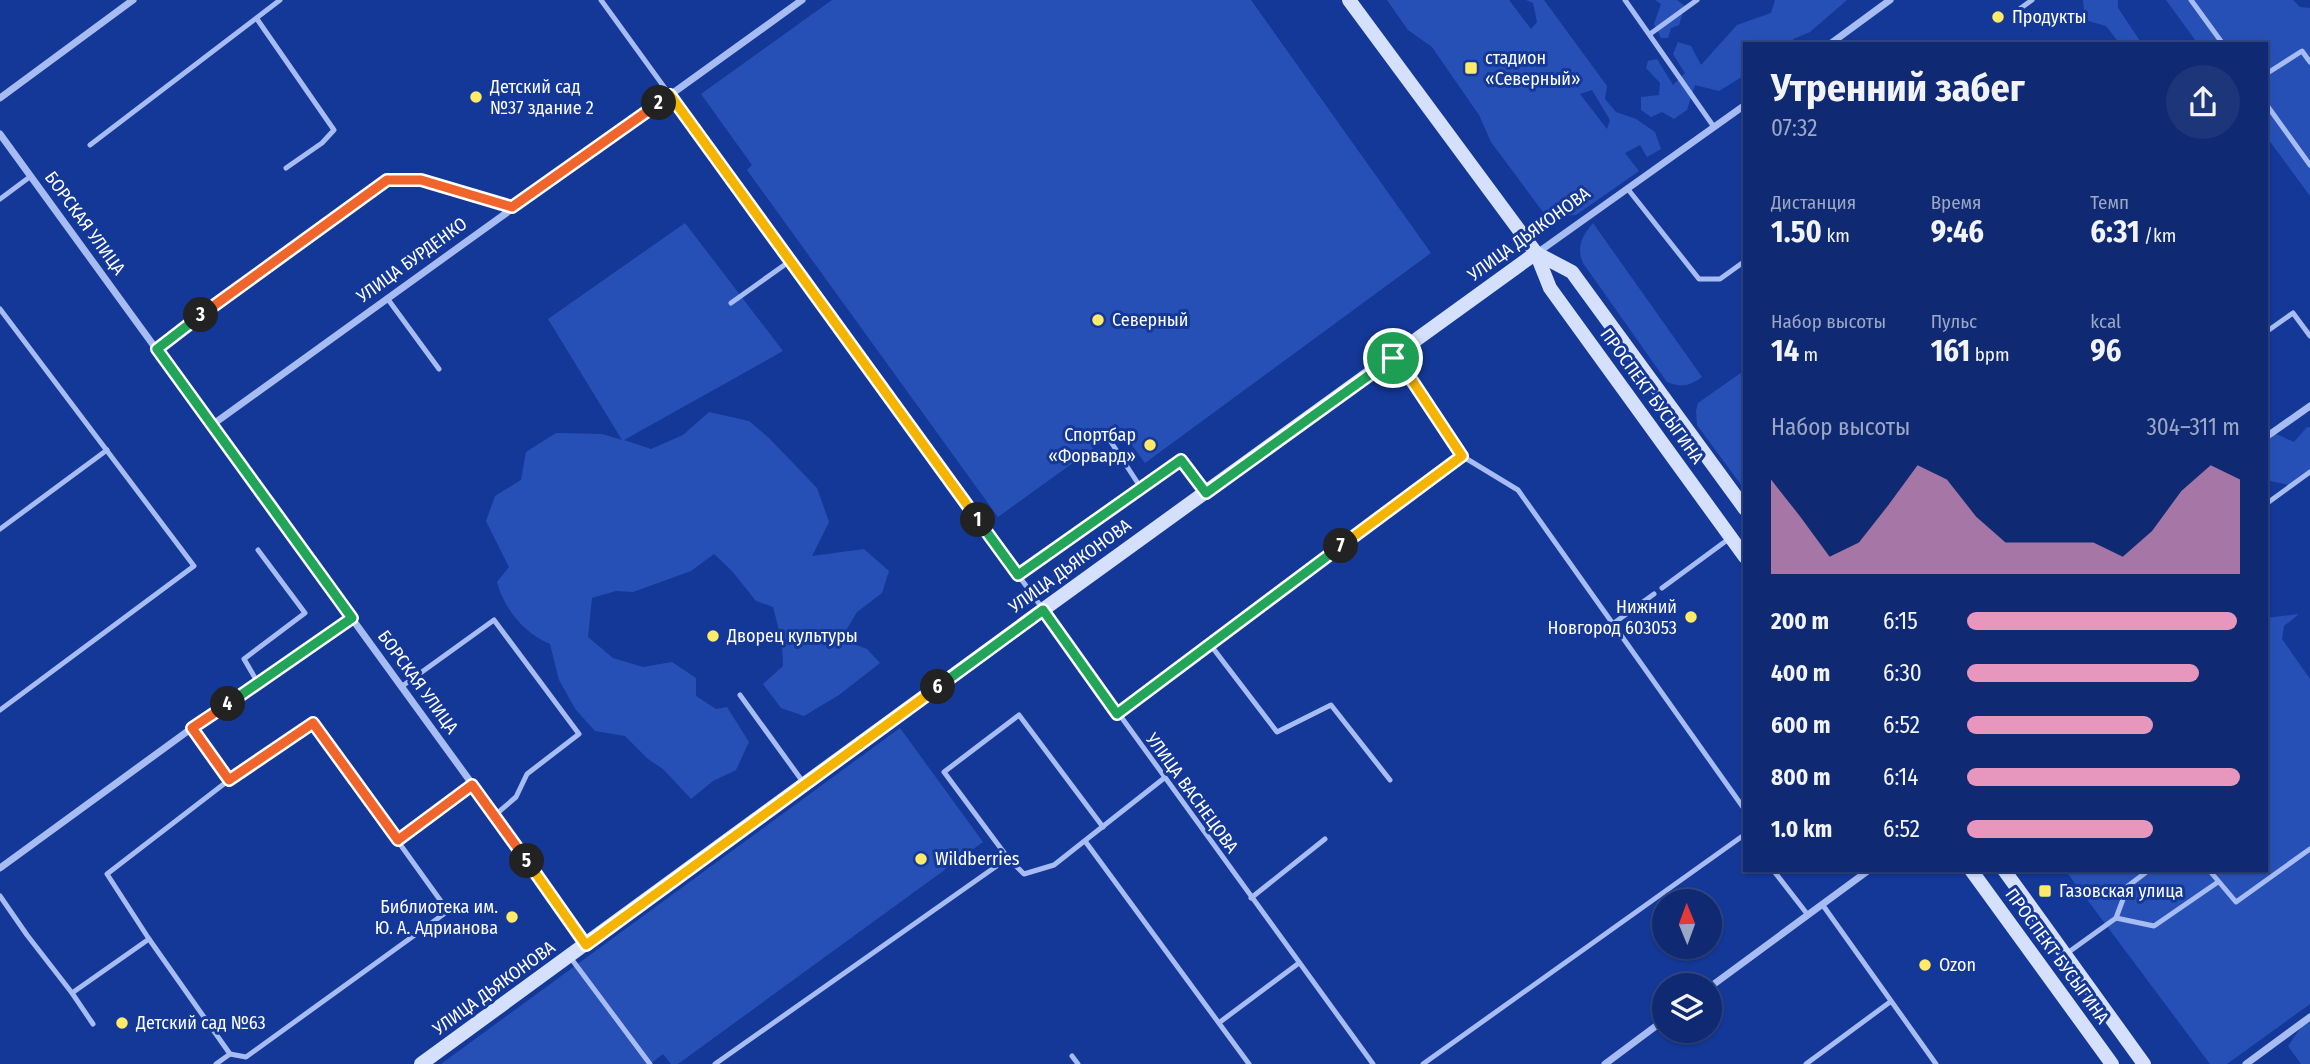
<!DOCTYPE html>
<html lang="ru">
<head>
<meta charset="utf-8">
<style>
	body { margin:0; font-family:"Fira Sans Condensed",sans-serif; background:#1d367a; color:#f1f3f6; height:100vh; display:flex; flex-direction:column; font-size:26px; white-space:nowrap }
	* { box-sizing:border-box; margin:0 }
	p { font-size:23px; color:#9ba7c4 }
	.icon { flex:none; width:38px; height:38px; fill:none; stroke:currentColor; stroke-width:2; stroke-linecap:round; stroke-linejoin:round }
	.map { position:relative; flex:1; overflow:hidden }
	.drawer { position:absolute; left:1743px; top:42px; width:525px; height:830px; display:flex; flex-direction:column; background:#0f2a72; border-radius:0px; box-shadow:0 2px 5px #0004,0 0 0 2px #2f4684 }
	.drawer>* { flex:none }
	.needle { width:46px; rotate:359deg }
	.buttons { position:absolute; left:1652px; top:889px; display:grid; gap:14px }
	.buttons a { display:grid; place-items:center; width:70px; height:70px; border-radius:50%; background:#0f2a72; box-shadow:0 2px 5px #0004,0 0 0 2px #2f4684; font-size:35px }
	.pin { position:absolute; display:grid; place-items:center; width:60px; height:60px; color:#fff; margin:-30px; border:4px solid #fff; border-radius:50%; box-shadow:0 2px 7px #0007 }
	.km { position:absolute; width:35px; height:35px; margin:-18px; border-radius:50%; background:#222; color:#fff; font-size:19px; line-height:35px; text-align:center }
	.round { display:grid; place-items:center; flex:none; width:74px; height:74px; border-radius:37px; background:#1d367a }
	.summary { display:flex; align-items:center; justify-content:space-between; height:119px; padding:0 28px }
	h1 { font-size:38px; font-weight:700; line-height:52px }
	.stats { display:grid; grid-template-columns:repeat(3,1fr); gap:10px; height:119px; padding:7px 28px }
	.stats div { display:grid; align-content:center }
	.stats b { font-size:30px; font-weight:700 }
	.stats small { font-size:19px; font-weight:400 }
	.stats p { font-size:19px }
	.chart { height:196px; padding:14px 28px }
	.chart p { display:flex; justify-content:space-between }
	.chart svg { width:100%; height:126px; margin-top:7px; fill:#e797bd; opacity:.7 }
	ul { padding:0 28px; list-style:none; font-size:23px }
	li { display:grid; grid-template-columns:112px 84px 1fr; align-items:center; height:52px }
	li i { height:18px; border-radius:9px; background:#e797bd }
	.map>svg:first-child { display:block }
</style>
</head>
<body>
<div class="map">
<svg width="2310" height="1064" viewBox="0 0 2310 1064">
	<rect width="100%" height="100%" fill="#143898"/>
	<g fill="#2750b6" fill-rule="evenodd">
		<polygon points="832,0 1251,0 1431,253 1145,463 1120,429 998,517 747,170 752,165 701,94"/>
		<path d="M1387,0h122l22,29 6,-7 -4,-19 -7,-3h18l63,86 -2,13 11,13 20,7 19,13 6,17 -14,8 -7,-12 -15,8 14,18 -63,44 -23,1 -10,-4 -52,-70 -12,-27 -47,-68 -24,-17zM1592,90l18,30 -3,9 -27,-35z"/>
		<polygon points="1655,0 1677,0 1685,6 1679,25 1671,28 1668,38 1661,38 1654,24 1661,4"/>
		<polygon points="1775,0 1847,0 1810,32 1793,39 1793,44 1745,44 1745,75 1719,91 1695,85 1687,110 1674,119 1662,112 1651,117 1641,110 1641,97 1659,95 1660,83 1646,68 1648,61 1657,59 1673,85 1685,73 1673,54 1678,42 1691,46 1701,65 1737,25 1771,13"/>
		<polygon points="2083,0 2118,0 2118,8 2142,44 2120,44 2106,26 2085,20"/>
		<polygon points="2166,0 2293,0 2300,7 2310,8 2310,196 2266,136 2266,44 2198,44"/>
		<path d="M685,223l98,128 -159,89 27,9 32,-14 26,-23 40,9 20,17 48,50 12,34 -17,34 52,-7 25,22 -7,22 -25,19 -16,27 26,10 13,14 -41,32 -35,21 -23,-8 -18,-24 20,-18 -1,-25 -9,-34 -17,-6 -24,-30 -18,-17 -23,17 -58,21 -17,-1 -24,7 -4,39 25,21 30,9 29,-5 24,16v18l20,13 11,-2 22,35 -13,28 -23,11 -22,18 -28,-30 -15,-10 -23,-23 -30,-5 -19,-21 -17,-30 -9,-36c-26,-11 -46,-35 -53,-62l12,-15 -23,-46 9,-25 26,-16 5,-28 30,-19 46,1 20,6 -74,-121z"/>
		<path d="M1593,223l109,154c-13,9 -20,11 -35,5l-84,-119c-7,-16 -1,-27 10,-40z"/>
		<polygon points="1745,370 1745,490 1697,425 1696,411 1698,403"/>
		<polygon points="2307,427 2310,427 2310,473 2289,485 2266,480 2266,441 2276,434 2294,442"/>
		<polygon points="2299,614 2284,626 2282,639 2310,679 2310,1004 2227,1064 2210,1064 2065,870 2266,870 2266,618"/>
		<polygon points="900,728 983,842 678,1064 671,1064 663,1054 650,1064 441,1064"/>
		<polygon points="2310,1014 2310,1064 2301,1064 2288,1046"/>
	</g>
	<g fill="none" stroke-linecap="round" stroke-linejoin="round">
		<g stroke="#a6bcf3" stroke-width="5">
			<path d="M601,0c258,354 512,711 772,1064"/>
			<polyline points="1625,0 1714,127"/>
			<polyline points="2191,0 2223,44"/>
			<polyline points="2014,13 2032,0"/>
			<polyline points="257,19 334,130 322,143 286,168"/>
			<polyline points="1650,34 1697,0"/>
			<polyline points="2266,74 2302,51 2310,62"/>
			<polyline points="2266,104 2310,165"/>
			<polyline points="90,145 280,0"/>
			<polyline points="1627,188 1699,279 1720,279 1745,261"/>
			<polyline points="0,199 31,176"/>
			<polyline points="387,298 439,369"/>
			<polyline points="731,303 790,261"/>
			<polyline points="0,309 194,566 0,710"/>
			<polyline points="2266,332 2293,313 2310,336"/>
			<polyline points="157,349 387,179 421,180 512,207"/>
			<polyline points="1393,358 1413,382 1462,456 1518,490 1745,810"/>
			<polyline points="1111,442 1141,488"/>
			<polyline points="2266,504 2310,472"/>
			<polyline points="0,529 107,450"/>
			<polyline points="258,550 305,613 244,659 258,683"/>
			<polyline points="1018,575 1181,460 1204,490"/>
			<polyline points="1662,588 1730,538"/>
			<polyline points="1614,623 1654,594"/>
			<polyline points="1209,643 1277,732 1331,705 1390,780"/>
			<polyline points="401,687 494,620 579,734 527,774 516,797 494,816"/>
			<polyline points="740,695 803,782"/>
			<polyline points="1117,714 1462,456"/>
			<polyline points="192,728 229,780 313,723 448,911 246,1057 230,1054 216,1064"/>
			<polyline points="398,840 472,785"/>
			<polyline points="1085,841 1249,1064"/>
			<polyline points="1008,858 944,772 1019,715 1103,827"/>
			<polyline points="1773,870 1808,915"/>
			<polyline points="2209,870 2236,902 2310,849"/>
			<polyline points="0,896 27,935 72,993 149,939 107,874 229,780"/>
			<polyline points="1251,898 1325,839"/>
			<polyline points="1822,904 1936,1064"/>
			<polyline points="2116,918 2154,926 2218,882"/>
			<polyline points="149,939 230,1054"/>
			<polyline points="2066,954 2116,918 2128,886 2149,870"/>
			<polyline points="570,957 650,1064"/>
			<polyline points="72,993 93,1024"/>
			<polyline points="1220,1022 1299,963"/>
			<polyline points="1072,1056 1078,1064"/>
			<polyline points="715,1064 1008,858 1024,874 1054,865 1163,779"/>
			<polyline points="1423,1064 1744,835"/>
			<polyline points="1806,1064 1890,1002"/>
		</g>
		<g stroke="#a6bcf3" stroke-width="7">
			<polyline points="1830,44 1890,0"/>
			<polyline points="0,98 133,0"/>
			<polyline points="0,134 539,876 585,945"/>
			<polyline points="1537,253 1745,105"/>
			<polyline points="212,425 802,0"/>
			<polyline points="2266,437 2310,406"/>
			<polyline points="0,868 192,728 352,618"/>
			<polyline points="1710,987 1869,870"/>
			<polyline points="1605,1064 1664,1020"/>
			<polyline points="2246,1064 2310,1017"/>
		</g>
		<g stroke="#d5e0fc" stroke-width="14">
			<polyline points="1349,0 1536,253 1550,288 1745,557"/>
			<polyline points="1536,253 1572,272 1745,509"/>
			<polyline points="1971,870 2112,1064"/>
			<polyline points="2004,870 2144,1064"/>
			<polyline points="421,1064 1026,622 1536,253"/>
		</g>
	</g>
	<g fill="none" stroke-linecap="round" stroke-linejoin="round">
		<g stroke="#fff" stroke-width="14">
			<polyline id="split-1" points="978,520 1018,575 1181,460 1206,493 1393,358"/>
		</g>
		<g stroke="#fff" stroke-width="14">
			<polyline id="split-2" points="659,103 670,95 978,520"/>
		</g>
		<g stroke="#fff" stroke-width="14">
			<polyline id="split-3" points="201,315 387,180 421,180 512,207 659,103"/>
		</g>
		<g stroke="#fff" stroke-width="14">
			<polyline id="split-4" points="201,315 157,349 352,618 228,704"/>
		</g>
		<g stroke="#fff" stroke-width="14">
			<polyline id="split-5" points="228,704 192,728 229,780 313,723 398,840 472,785 527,861"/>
		</g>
		<g stroke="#fff" stroke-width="14">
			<polyline id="split-6" points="527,861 586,945 938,687"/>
		</g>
		<g stroke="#fff" stroke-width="14">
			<polyline id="split-7" points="938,687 1043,610 1117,714 1341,546"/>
		</g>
		<g stroke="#fff" stroke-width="14">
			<polyline id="split-8" points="1341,546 1462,456 1413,382 1393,358"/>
		</g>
		<use href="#split-1" stroke="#22a559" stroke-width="9"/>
		<use href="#split-2" stroke="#f5b400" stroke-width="9"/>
		<use href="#split-3" stroke="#f0652b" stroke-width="9"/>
		<use href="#split-4" stroke="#22a559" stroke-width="9"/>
		<use href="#split-5" stroke="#f0652b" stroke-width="9"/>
		<use href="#split-6" stroke="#f5b400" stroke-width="9"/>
		<use href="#split-7" stroke="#22a559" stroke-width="9"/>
		<use href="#split-8" stroke="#f5b400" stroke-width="9"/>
	</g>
	<g fill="#ffeb67" stroke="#143898" stroke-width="2.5">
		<circle cx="1998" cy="17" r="7"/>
		<rect x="1464" y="61" width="14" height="14" rx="3.5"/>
		<circle cx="476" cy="97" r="7"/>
		<circle cx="1098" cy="320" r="7"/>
		<circle cx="1150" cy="445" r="7"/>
		<circle cx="1691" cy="617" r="7"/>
		<circle cx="713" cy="636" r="7"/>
		<circle cx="921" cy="859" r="7"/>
		<rect x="2038" y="884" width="14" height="14" rx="3.5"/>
		<circle cx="512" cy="917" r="7"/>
		<circle cx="1925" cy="965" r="7"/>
		<circle cx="122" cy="1023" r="7"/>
	</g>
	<g text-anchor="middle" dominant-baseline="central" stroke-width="6" stroke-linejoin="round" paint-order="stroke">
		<g font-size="18" fill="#fff" stroke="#143898" text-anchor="start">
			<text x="2012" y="17">Продукты</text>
			<text x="1485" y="58">стадион<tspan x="1485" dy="21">«Северный»</tspan></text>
			<text x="490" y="87">Детский сад<tspan x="490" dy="21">№37 здание 2</tspan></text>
			<text x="1112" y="320">Северный</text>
			<text x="1136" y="435" text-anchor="end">Спортбар<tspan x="1136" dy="21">«Форвард»</tspan></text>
			<text x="1677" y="607" text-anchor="end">Нижний<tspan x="1677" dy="21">Новгород 603053</tspan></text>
			<text x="727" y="636">Дворец культуры</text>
			<text x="935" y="859">Wildberries</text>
			<text x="2059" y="891">Газовская улица</text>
			<text x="498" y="907" text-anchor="end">Библиотека им.<tspan x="498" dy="21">Ю. А. Адрианова</tspan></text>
			<text x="1939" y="965">Ozon</text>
			<text x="136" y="1023">Детский сад №63</text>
		</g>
		<g font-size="18" fill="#fff" stroke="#143898">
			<text transform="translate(85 223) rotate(54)">БОРСКАЯ УЛИЦА</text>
			<text transform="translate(1529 234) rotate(-36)">УЛИЦА ДЬЯКОНОВА</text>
			<text transform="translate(412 260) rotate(-36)">УЛИЦА БУРДЕНКО</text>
			<text transform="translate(1652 396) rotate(54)">ПРОСПЕКТ БУСЫГИНА</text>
			<text transform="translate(1070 566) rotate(-36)">УЛИЦА ДЬЯКОНОВА</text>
			<text transform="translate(418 682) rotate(54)">БОРСКАЯ УЛИЦА</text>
			<text transform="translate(1192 793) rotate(54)">УЛИЦА ВАСНЕЦОВА</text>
			<text transform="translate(2057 956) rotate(54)">ПРОСПЕКТ БУСЫГИНА</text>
			<text transform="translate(494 988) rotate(-36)">УЛИЦА ДЬЯКОНОВА</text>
		</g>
	</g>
</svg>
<div class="buttons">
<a><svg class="needle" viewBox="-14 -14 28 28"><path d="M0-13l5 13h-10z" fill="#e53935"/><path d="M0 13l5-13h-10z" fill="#9ba7c4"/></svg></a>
<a><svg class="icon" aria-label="layers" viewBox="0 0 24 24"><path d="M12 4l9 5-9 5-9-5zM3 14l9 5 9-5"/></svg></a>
</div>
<div class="pin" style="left:1393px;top:358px;background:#1e9e55"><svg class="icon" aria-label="arrive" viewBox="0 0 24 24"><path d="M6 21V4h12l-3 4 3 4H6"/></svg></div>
<b class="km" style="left:978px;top:520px">1</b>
<b class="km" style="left:659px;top:103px">2</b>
<b class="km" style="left:201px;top:315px">3</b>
<b class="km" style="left:228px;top:704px">4</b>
<b class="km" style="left:527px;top:861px">5</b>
<b class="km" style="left:938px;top:687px">6</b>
<b class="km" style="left:1341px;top:546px">7</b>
<section class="drawer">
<div class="summary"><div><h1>Утренний забег</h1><p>07:32</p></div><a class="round"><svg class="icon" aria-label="share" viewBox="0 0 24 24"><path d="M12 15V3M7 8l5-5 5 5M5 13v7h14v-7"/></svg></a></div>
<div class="stats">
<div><p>Дистанция</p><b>1.50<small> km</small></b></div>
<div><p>Время</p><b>9:46</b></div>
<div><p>Темп</p><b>6:31<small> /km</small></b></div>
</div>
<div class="stats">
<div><p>Набор высоты</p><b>14<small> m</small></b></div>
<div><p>Пульс</p><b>161<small> bpm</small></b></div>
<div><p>kcal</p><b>96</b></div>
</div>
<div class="chart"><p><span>Набор высоты</span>304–311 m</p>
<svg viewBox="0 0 160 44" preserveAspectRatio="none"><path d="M0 44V11L10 24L20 38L30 33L40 20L50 6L60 11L70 24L80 33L90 33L100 33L110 33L120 38L130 29L140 15L150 6L160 11V44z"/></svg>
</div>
<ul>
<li><b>200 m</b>6:15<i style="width:99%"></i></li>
<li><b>400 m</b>6:30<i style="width:85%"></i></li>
<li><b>600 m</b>6:52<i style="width:68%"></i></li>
<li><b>800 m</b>6:14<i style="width:100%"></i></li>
<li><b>1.0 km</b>6:52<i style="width:68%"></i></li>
</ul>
</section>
</div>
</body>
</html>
